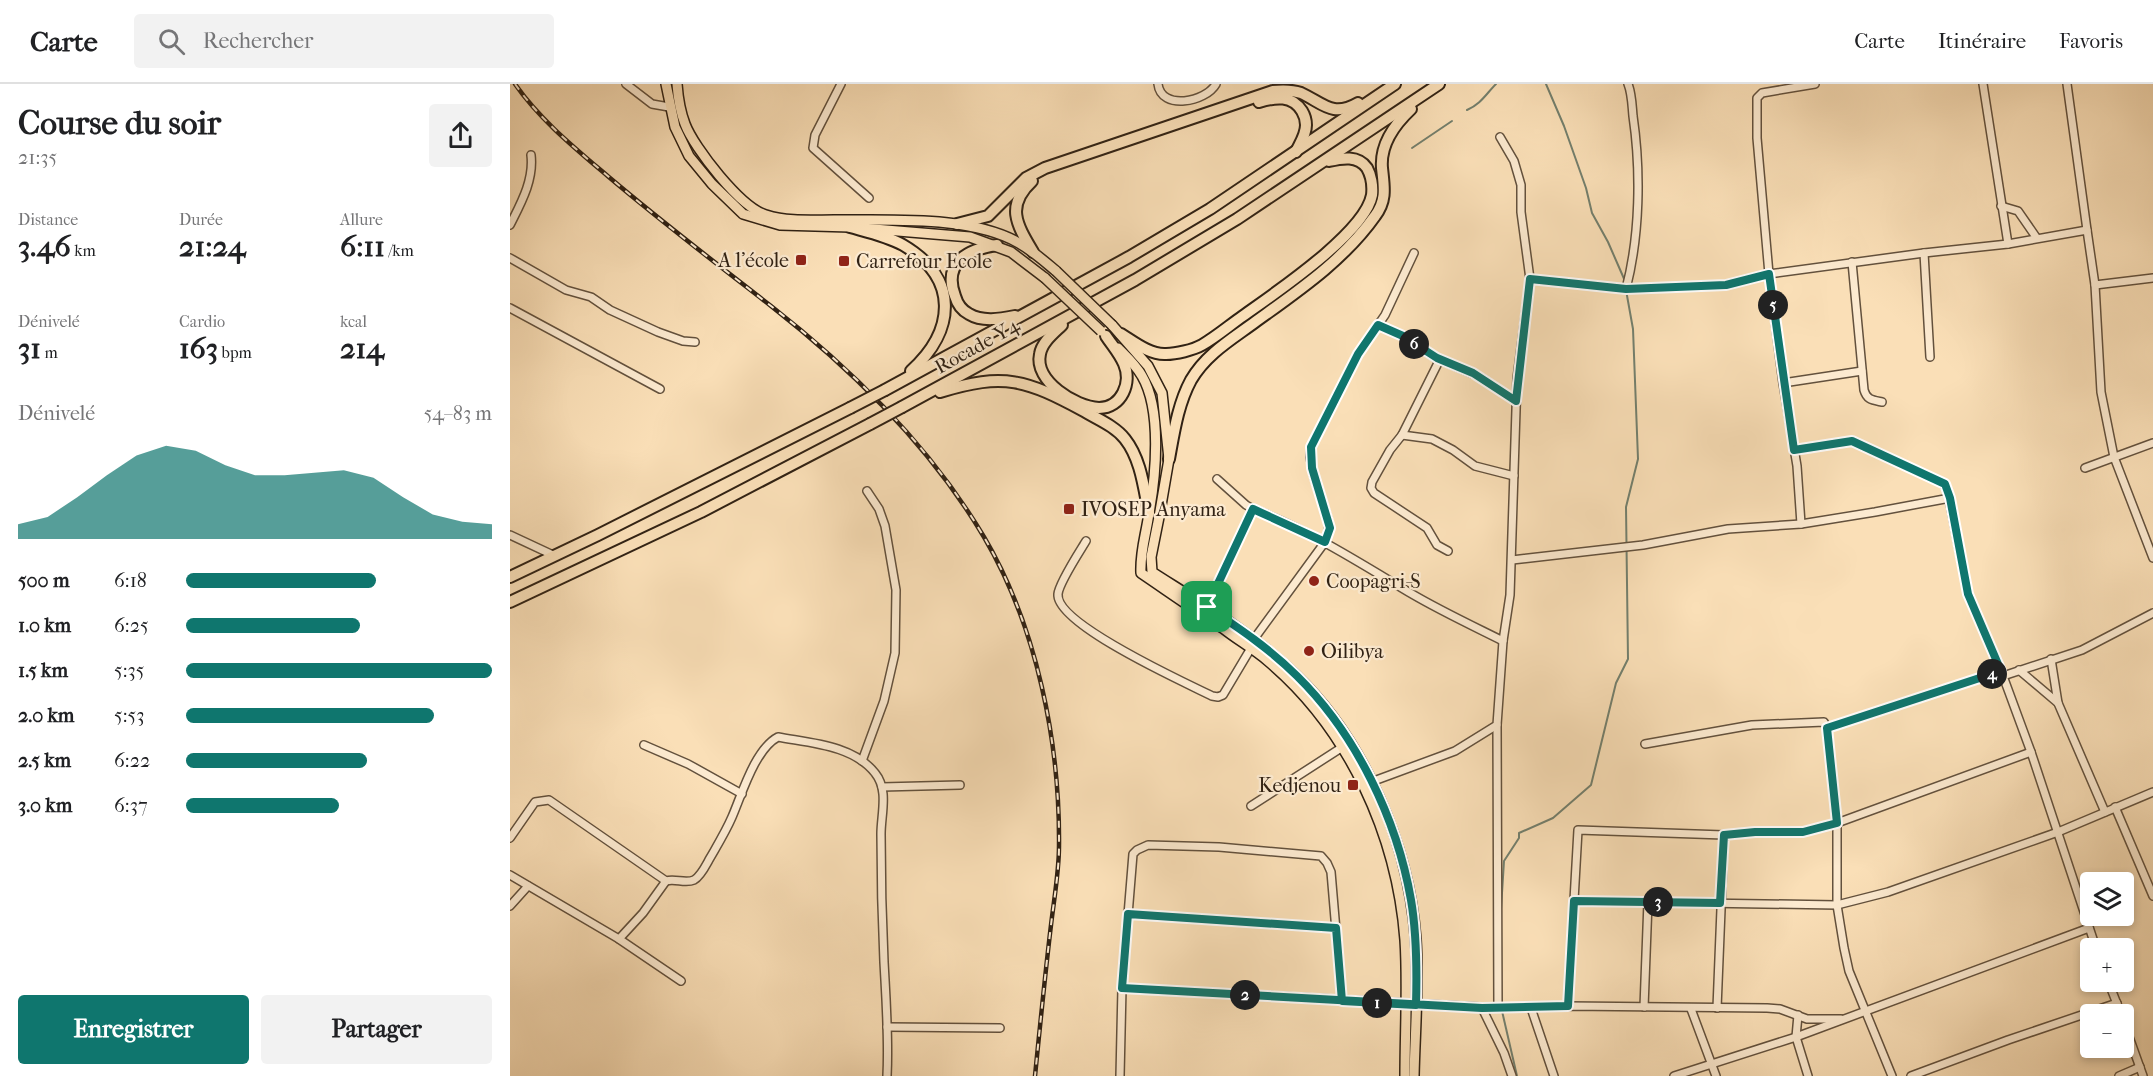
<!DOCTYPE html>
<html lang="fr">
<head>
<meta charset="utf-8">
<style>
	body { margin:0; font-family:"IM FELL French Canon",serif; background:#f2f2f2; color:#202124; height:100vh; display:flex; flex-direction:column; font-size:22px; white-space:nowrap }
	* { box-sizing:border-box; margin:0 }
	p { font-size:20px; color:#757577 }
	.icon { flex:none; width:33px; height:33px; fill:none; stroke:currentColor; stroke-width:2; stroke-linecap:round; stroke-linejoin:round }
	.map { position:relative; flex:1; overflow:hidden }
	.panel { display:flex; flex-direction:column; background:#fff; width:510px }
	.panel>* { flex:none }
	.tools { position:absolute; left:1570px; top:788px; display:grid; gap:12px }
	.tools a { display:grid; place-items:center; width:54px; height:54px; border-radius:6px; background:#fff; box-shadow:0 3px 9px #0003; font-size:30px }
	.pin { position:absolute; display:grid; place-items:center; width:51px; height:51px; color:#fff; margin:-26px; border-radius:12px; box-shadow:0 3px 9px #0006 }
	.km { position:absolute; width:30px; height:30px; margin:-15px; border-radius:50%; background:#222; color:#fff; font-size:16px; line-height:30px; text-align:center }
	.round { display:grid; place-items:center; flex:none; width:63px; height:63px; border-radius:6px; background:#f2f2f2 }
	.summary { display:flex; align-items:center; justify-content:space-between; height:102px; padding:0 18px }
	h1 { font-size:33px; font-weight:800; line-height:45px }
	.stats { display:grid; grid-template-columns:repeat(3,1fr); gap:9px; height:102px; padding:6px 18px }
	.stats div { display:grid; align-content:center }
	.stats b { font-size:30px; font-weight:800 }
	.stats small { font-size:16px; font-weight:400 }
	.stats p { font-size:16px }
	.chart { height:168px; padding:12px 18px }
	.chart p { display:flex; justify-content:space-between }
	.chart svg { width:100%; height:108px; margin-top:6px; fill:#0f766e; opacity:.7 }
	.primary-button { display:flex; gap:12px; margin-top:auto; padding:12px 18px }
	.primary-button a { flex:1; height:69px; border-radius:6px; background:#0f766e; color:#fff; font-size:24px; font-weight:800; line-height:69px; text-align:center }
	.primary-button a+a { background:#f2f2f2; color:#202124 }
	ul { padding:0 18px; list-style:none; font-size:20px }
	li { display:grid; grid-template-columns:96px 72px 1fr; align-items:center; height:45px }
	li i { height:15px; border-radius:8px; background:#0f766e }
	header { display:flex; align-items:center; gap:36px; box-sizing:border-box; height:84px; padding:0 30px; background:#fff; border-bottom:2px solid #e0e0e0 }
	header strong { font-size:28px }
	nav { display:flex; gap:33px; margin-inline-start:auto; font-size:21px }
	.search { width:420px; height:54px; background:#f2f2f2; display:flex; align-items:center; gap:15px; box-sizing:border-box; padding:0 21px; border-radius:6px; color:#757577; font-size:22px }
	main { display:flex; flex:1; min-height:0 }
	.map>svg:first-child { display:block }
</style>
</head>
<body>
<header>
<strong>Carte</strong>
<div class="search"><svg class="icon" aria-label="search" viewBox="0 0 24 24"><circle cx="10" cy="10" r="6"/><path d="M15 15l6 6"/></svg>Rechercher</div>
<nav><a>Carte</a><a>Itinéraire</a><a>Favoris</a></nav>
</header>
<main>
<section class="panel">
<div class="summary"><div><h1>Course du soir</h1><p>21:35</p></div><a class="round"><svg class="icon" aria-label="share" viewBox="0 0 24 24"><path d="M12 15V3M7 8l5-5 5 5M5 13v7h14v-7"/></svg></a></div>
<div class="stats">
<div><p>Distance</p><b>3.46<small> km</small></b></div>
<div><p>Durée</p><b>21:24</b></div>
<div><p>Allure</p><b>6:11<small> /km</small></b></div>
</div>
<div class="stats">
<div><p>Dénivelé</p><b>31<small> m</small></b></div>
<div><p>Cardio</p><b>163<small> bpm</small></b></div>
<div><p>kcal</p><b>214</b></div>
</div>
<div class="chart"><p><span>Dénivelé</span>54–83 m</p>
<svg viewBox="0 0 160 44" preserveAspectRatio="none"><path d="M0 44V38L10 35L20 27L30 18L40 10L50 6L60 8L70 14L80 18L90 18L100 17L110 16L120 19L130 27L140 34L150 37L160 38V44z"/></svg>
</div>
<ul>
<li><b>500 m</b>6:18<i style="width:62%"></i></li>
<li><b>1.0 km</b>6:25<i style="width:57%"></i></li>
<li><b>1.5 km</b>5:35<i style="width:100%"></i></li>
<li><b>2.0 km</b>5:53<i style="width:81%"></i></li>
<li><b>2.5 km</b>6:22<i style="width:59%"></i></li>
<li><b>3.0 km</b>6:37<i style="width:50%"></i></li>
</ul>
<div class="primary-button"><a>Enregistrer</a><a>Partager</a></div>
</section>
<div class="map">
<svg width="1643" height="992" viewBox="0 0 1643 992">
	<rect width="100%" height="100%" fill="#fadfb7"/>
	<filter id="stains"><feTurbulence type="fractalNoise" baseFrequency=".00333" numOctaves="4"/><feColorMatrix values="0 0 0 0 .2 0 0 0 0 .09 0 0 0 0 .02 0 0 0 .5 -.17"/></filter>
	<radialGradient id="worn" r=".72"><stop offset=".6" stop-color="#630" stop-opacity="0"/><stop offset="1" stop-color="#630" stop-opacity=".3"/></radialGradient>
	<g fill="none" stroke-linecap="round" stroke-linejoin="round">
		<g stroke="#737f6d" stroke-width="2">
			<polyline points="1036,0 1054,42 1076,104 1082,129 1098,158 1115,197"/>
			<path d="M957,26c14,-6 19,-16 29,-26"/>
			<polyline points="902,64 942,37"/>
			<polyline points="991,825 994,777 1009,754 1009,749 1043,734 1081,701 1106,599 1118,575 1116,423 1128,375 1123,245 1116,206"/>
			<polyline points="992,927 1007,992"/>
		</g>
		<g stroke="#63513d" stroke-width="10">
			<g id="minor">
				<polyline points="116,0 142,20 159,23"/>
				<polyline points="331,0 305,51 303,64 359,114"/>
				<path d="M648,0c3,27 48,18 58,0"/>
				<polyline points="1473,0 1498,160"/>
				<polyline points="1557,0 1577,146"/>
				<polyline points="1491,122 1508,127 1526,153"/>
				<path d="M0,141c11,-22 24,-45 21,-70"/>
				<polyline points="1414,169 1420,273"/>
				<polyline points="0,174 56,206 81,213 100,226 148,248 173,257 185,258"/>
				<path d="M1342,178l12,128c3,10 8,10 18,12"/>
				<polyline points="1020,195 1116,205 1216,201 1259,190 1414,169 1498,160 1577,146 1585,201 1643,194"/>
				<polyline points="1585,201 1591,308 1604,373 1643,474"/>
				<path d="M1116,205c14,-54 15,-118 7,-173 -1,-10 -1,-22 -5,-32"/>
				<polyline points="0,224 150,305"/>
				<polyline points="868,241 893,252 926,274 970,293 1006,317"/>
				<polyline points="930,275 892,351 880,366 862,398 861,404 864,409 917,444 927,461 938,467"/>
				<polyline points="1273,299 1352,287"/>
				<polyline points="892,351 922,355 943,366 965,382 1004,392"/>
				<polyline points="1284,366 1342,357 1431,398 1437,404 1458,510 1493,592 1521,668 1586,864"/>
				<polyline points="1575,384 1643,359"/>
				<path d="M743,425c56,21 107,54 159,85 29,17 61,32 91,47"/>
				<polyline points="1291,440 1287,382 1273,299 1259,190 1247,54 1247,14 1252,9 1305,0"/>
				<polyline points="0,451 45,472"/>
				<path d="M576,457c-6,10 -27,42 -28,53 -3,30 128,89 154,102l6,1 5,-2 28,-47"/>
				<polyline points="1002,476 1133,461 1218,445 1291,440 1365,428 1440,414"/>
				<polyline points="697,523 743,425 736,421 707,395"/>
				<path d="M744,555l71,-97c4,-8 5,-14 3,-23l-14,-42 -4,-20 1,-10 47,-93 27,-39 29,-62"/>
				<polyline points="1541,575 1548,619"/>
				<polyline points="1509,586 1548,619 1595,728"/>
				<polyline points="1493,592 1572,566 1643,529"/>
				<polyline points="987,641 988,924"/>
				<polyline points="1317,644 1491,587"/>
				<polyline points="1135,660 1242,641 1314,638 1317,644 1327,739 1327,821 1334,864 1339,887 1382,992"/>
				<polyline points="134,661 178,680 232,710"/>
				<polyline points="352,677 374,617 385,569 386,506 375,442 369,425 357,407"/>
				<polyline points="861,698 945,667 987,641 993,557 1000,511 1007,295 1020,195 1011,128 1011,101 1004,77 990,53"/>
				<polyline points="372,703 450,701"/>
				<polyline points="741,722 831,664"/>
				<polyline points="1605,723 1643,812"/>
				<polyline points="1214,751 1245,748 1293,748 1327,739 1521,668"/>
				<path d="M0,754l25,-36 14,-2 117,81c9,-3 19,3 28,-1 7,-4 12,-15 16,-22 8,-14 16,-27 22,-41 10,-23 23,-68 46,-80 32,6 75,8 97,36 14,17 6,41 6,61 0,43 1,85 3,128 2,38 5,76 3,114"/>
				<polyline points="0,791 109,855 171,897"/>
				<polyline points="1064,817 1327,821 1378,808 1548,748 1643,708"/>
				<polyline points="0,822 18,802"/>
				<polyline points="618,830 826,844"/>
				<polyline points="109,855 133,829 156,797"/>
				<polyline points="1598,897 1611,930"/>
				<polyline points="612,904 988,924 1058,922 1257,924 1270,925 1297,935 1331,935"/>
				<polyline points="1058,922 1068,746 1214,751 1207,924"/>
				<polyline points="1134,923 1138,818"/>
				<polyline points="972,924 994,969 1002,992"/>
				<polyline points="1021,924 1044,992"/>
				<polyline points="1181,925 1206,992"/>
				<polyline points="1288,931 1286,953 1298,992"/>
				<polyline points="1614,939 1633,992"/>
				<polyline points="377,943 490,944"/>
				<polyline points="610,992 612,904 623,770 627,766 638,761 709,763 811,772 817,779 821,788 832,917"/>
				<polyline points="1164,992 1286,953 1579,844"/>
				<polyline points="1401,992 1498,956 1607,919"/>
				<polyline points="1609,992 1630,983"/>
			</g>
		</g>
		<g stroke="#312214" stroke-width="12">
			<g id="major">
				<polyline points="156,0 165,43 179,72 202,100 233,130 270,141 340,143 460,153 501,168 535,194"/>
				<path d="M167,0c1,14 3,27 8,40 9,24 56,84 81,91 22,7 46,5 68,5 56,1 136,-5 185,23 14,8 25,18 37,28"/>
				<path d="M602,241l36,41 14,27 7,66 -10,58 -8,40 1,15c50,32 101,62 144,103 68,65 113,171 120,264 3,46 -1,92 -2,137"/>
				<path d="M608,264c8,8 18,17 24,28 20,34 14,99 7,137 -3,22 -9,38 -8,60 28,19 55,38 83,56 14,11 30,20 44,32 81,68 129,174 137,279 3,45 0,91 0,136"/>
			</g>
		</g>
		<g stroke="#312214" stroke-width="14">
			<g id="highway">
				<path d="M749,18c17,-5 33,-7 43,9 3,5 4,9 4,14 0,10 -6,18 -10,27"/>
				<path d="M522,97c-27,25 -15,44 1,71"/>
				<path d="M447,140l31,-8 38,-38 19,-10 228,-77c9,-1 19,-1 28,2 22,10 31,25 57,10"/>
				<path d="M340,143c18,5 37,9 53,18 56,33 53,85 8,126"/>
				<path d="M487,161c-28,4 -55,17 -42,51 2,7 6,14 14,18 13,8 31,5 46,2"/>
				<path d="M552,241c-8,8 -20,17 -22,29 -6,27 35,53 59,54 23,0 33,-26 25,-44 -4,-10 -12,-19 -18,-28"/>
				<path d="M611,250c13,8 29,21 45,20 10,0 27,-4 36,-9 14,-8 28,-20 41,-29 32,-23 122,-83 129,-121 1,-9 -1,-20 -5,-27 -9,-13 -25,-10 -38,-7"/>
				<polyline points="375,306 619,173 700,125 885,0"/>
				<path d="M430,308c65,-20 86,-12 144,19 13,8 31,15 41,28 16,20 19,50 24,74"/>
				<polyline points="392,323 625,196 727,135 929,0"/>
				<path d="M659,375c5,-27 9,-55 22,-79 15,-26 41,-41 64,-58 43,-31 89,-62 120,-106 12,-16 9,-29 7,-48 -2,-24 12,-43 29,-59"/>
				<polyline points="0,493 88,451 340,324"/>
				<polyline points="0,518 191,428 360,340"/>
			</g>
		</g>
		<use href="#minor" stroke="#fcead0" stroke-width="7"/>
		<use href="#major" stroke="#fadfb7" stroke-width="9"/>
		<use href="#highway" stroke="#fadfb7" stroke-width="10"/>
		<g stroke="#312214" stroke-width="4.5">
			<path id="rail" d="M5,0c25,36 61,65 95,94 52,44 107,86 161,128 83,65 159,140 213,231 53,90 76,206 75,309 0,26 -5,53 -8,79 -6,50 -11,101 -16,151"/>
		</g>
		<use href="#rail" stroke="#fcead0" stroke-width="2" stroke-dasharray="7" stroke-linecap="butt"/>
		<g stroke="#312214" stroke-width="12" stroke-linecap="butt">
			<g id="major-bridge">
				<polyline points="546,187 602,241"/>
				<polyline points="535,194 591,247"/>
			</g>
		</g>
		<g stroke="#312214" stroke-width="14" stroke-linecap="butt">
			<g id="highway-bridge">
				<polyline points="340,324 375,306"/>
				<polyline points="360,340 392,323"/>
			</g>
		</g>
		<use href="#major-bridge" stroke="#fadfb7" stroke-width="9"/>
		<use href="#highway-bridge" stroke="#fadfb7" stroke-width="10"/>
	</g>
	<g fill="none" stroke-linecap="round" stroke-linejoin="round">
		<g stroke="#fff" stroke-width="12">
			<path id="route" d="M697,523c32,21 63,42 90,69 59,58 100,143 114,224 6,35 6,70 5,105l-74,-4 -6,-73 -208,-14 -6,74 360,20 86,-2 6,-105 146,2 4,-68 31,-3h48l34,-9 -10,-95 174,-57 -33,-77 -18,-96 -5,-14 -93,-43 -58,9 -25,-176 -43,11 -100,4 -96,-10 -14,122 -43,-28 -36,-15 -34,-22 -25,-11 -20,29 -47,93 1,21 18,60 -5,14 -72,-33 -46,98"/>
		</g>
		<use href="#route" stroke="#0f766e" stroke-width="8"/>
	</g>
	<g fill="#8f2418" stroke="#fcead0" stroke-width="2">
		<rect x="285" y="170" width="12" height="12" rx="3"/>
		<rect x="328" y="171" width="12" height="12" rx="3"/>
		<rect x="553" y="419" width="12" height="12" rx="3"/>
		<circle cx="804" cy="497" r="6"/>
		<circle cx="799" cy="567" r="6"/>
		<rect x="837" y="695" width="12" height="12" rx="3"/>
	</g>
	<g text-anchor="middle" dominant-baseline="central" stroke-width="4.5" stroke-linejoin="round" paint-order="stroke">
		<g font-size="20" fill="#312214" stroke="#fcead0" text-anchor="start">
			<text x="279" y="176" text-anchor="end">A l'école</text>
			<text x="346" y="177">Carrefour Ecole</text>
			<text x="571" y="425">IVOSEP Anyama</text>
			<text x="816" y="497">Coopagri-S</text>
			<text x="811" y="567">Oilibya</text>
			<text x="831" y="701" text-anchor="end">Kedjenou</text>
		</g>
		<g font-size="20" fill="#312214" stroke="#fcead0">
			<text transform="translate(467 262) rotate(-29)">Rocade Y4</text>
		</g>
	</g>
	<rect width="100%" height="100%" filter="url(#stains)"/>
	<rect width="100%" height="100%" fill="url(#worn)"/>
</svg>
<div class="tools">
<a><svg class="icon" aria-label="layers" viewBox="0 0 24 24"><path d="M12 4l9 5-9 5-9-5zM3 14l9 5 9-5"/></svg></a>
<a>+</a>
<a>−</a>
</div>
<div class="pin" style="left:697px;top:523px;background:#1e9e55"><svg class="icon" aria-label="arrive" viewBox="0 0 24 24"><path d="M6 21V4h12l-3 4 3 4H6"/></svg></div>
<b class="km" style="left:867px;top:919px">1</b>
<b class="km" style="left:735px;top:911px">2</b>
<b class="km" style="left:1148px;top:818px">3</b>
<b class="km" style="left:1482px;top:590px">4</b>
<b class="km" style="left:1263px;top:221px">5</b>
<b class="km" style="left:904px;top:260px">6</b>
</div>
</main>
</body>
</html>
